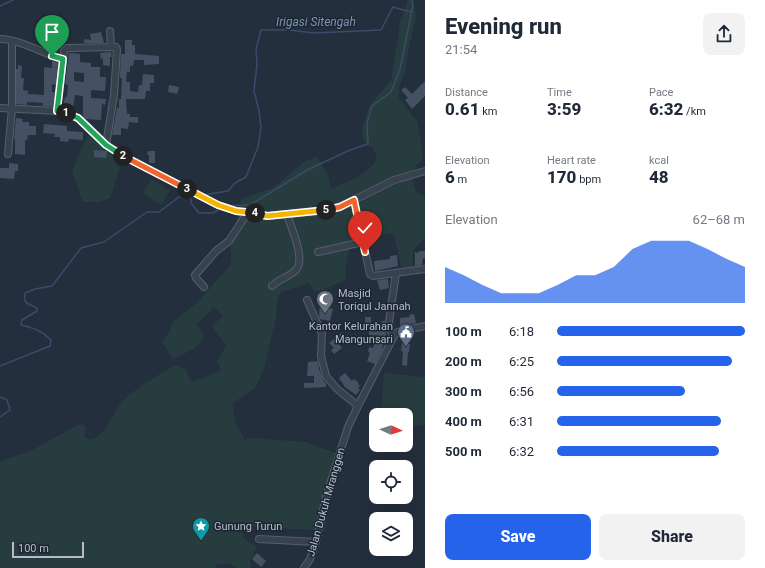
<!DOCTYPE html>
<html lang="en">
<head>
<meta charset="utf-8">
<style>
	body { margin:0; font-family:Roboto,sans-serif; background:#f2f2f3; color:#1f2937; height:100vh; display:flex; flex-direction:column; font-size:15px; white-space:nowrap }
	* { box-sizing:border-box; margin:0 }
	p { font-size:13px; color:#747a83 }
	.icon { flex:none; width:22px; height:22px; fill:none; stroke:currentColor; stroke-width:2; stroke-linecap:round; stroke-linejoin:round }
	.map { position:relative; flex:1; overflow:hidden }
	.side { display:flex; flex-direction:column; background:#fff; width:340px }
	.side>* { flex:none }
	.needle { width:26px; rotate:94deg }
	.buttons { position:absolute; left:369px; top:408px; display:grid; gap:8px }
	.buttons a { display:grid; place-items:center; width:44px; height:44px; border-radius:8px; background:#fff; box-shadow:0 4px 16px #0002; font-size:20px }
	.scale { position:absolute; left:12px; bottom:10px; width:72px; box-sizing:border-box; padding-left:4px; border:2px solid #b4bcc9; border-top:0; font-size:11px; line-height:14px; white-space:nowrap; color:#b4bcc9; -webkit-text-stroke:3px #1d2633; paint-order:stroke }
	.pin { position:absolute; display:grid; place-items:center; width:34px; height:34px; color:#fff; margin:-41px -17px; border-radius:50% 50% 50% 0; rotate:-45deg; box-shadow:0 0 4px #0007 }
	.pin .icon { rotate:45deg }
	.km { position:absolute; width:20px; height:20px; margin:-10px; border-radius:50%; background:#222; color:#fff; font-size:11px; line-height:20px; text-align:center }
	.round { display:grid; place-items:center; flex:none; width:42px; height:42px; border-radius:8px; background:#f2f2f3 }
	.head { display:flex; align-items:center; justify-content:space-between; height:68px; padding:0 20px }
	h1 { font-size:22px; font-weight:800; line-height:30px }
	.metrics { display:grid; grid-template-columns:repeat(3,1fr); gap:6px; height:68px; padding:4px 20px }
	.metrics div { display:grid; align-content:center }
	.metrics b { font-size:17px; font-weight:800 }
	.metrics small { font-size:11px; font-weight:400 }
	.metrics p { font-size:11px }
	.chart { height:112px; padding:8px 20px }
	.chart p { display:flex; justify-content:space-between }
	.chart svg { width:100%; height:72px; margin-top:4px; fill:#2563eb; opacity:.7 }
	.button { display:flex; gap:8px; margin-top:auto; padding:8px 20px }
	.button a { flex:1; height:46px; border-radius:8px; background:#2563eb; color:#fff; font-size:16px; font-weight:800; line-height:46px; text-align:center }
	.button a+a { background:#f2f2f3; color:#1f2937 }
	ul { padding:0 20px; list-style:none; font-size:13px }
	li { display:grid; grid-template-columns:64px 48px 1fr; align-items:center; height:30px }
	li i { height:10px; border-radius:5px; background:#2563eb }
	main { display:flex; flex:1; min-height:0 }
	.map>svg:first-child { display:block }
</style>
</head>
<body>
<main>
<div class="map">
<svg width="425" height="568" viewBox="0 0 425 568">
	<rect width="100%" height="100%" fill="#242f3e"/>
	<g fill="#263c3f">
		<path d="M408,0h5l3,16 -8,37 -2,16 -7,17v12l18,23 6,32 -1,8 -6,4 -3,15 3,13 9,3v41l-12,14 -1,17 -10,1 -8,-34c-10,-4 -14,2 -23,6 -5,2 -14,0 -20,0l-6,31 1,8 -27,11h-5l-5,-8 -28,9 -4,8 -1,18 -12,51 -9,19 -22,15 2,18 10,19 4,-2 57,4 29,11 9,5 -14,47 -5,25 -62,-2 -15,-4 -6,6 1,8 14,9 -7,14 1,7h-15l-7,-5 -13,2 -1,3h-215v-105l7,-4 25,-9 46,-25 5,-1 3,3 -2,9 3,3c15,4 24,-23 32,-33 14,-18 38,-30 57,-41l9,4 7,13 26,-10 3,-3 -4,-7 9,-16 -14,-20 11,-10 -9,-9 -17,17 7,13 -10,12 -21,10 -11,-17 8,-11 3,-9 24,-19 34,-39v-15l-3,-10c8,-11 7,-19 14,-30l-2,-10 33,-11 31,-26 13,-6 11,20 3,13c14,-6 40,-16 46,-31l-4,-10 -9,-6 -2,-9 1,-8 7,-20 21,-25 9,-57z"/>
		<polygon points="90,134 109,150 120,167 110,198 99,202 83,202 72,172 84,143"/>
		<polygon points="152,179 170,191 161,205 143,193"/>
		<polygon points="384,373 425,377 425,426 406,425 406,415 381,415"/>
	</g>
	<g fill="none" stroke-linecap="round" stroke-linejoin="round">
		<g stroke="#394c67" stroke-width="1.5">
			<polyline points="0,6 13,0"/>
			<polyline points="203,195 228,191 235,183 246,177 258,147 261,127 259,111 254,91 257,64 256,49 261,30 290,30 313,33 381,30 393,7 411,12"/>
			<polyline points="225,206 250,205 307,170 350,150 368,144 367,123 372,106 391,92 400,69 413,5 412,0"/>
			<path d="M0,366l50,-20 1,-6c-9,-9 -17,-12 -30,-15l1,-5 15,-9v-3c-9,-5 -14,-3 -12,-15l10,-4 17,-3 29,-38 23,-6 43,-30h12l20,-15 6,-2 6,3v5l8,10h14l7,-4"/>
			<polyline points="0,397 7,400 10,410 0,417"/>
		</g>
	</g>
	<g fill="#455162" fill-rule="evenodd">
		<polygon points="101,32 104,43 84,43 84,39 91,40 90,34"/>
		<polygon points="125,40 132,40 132,45 135,45 135,54 159,56 159,64 144,65 144,60 134,60 133,66 130,66 130,72 127,72 126,82 130,82 130,91 138,92 139,85 142,85 143,74 154,75 154,83 150,83 150,91 146,91 145,99 126,99 127,114 130,114 130,117 138,117 138,123 129,122 128,129 121,128 121,135 112,135 117,108 119,108 119,99 121,99 122,78 120,78 120,74 121,54 125,54"/>
		<polygon points="111,52 112,57 110,57 110,66 103,65 103,58 101,59 100,53"/>
		<path d="M69,53l11,1v8l11,1v4h9v10h6l-1,14 -14,-1v8l15,1 -1,6 -3,-1 -1,16 -15,-1 -3,-3v-20l-8,-1 -2,14 -10,-2 2,-10h2l1,-12 -3,-1zM74,72l10,1v9l-10,-1z"/>
		<polygon points="52,61 58,62 56,85 52,84 52,92 55,92 53,106 43,106 43,103 27,102 27,105 16,104 16,69 18,69 18,65 22,66 21,78 24,78 23,90 28,91 28,94 44,95 44,67 52,68"/>
		<polygon points="425,81 425,96 412,109 405,100 408,98 401,90 405,87 412,94"/>
		<polygon points="169,85 179,87 177,94 168,92"/>
		<polygon points="16,118 23,119 22,122 29,122 29,126 36,126 36,135 28,135 27,140 25,140 25,155 15,154 15,139 14,139"/>
		<polygon points="44,124 67,126 67,131 83,132 83,140 69,139 68,142 60,141 60,137 54,137 55,134 43,133"/>
		<polygon points="94,150 107,151 106,158 94,157"/>
		<polygon points="148,151 155,151 155,163 149,163 149,155 147,155"/>
		<polygon points="9,163 18,164 18,171 15,171 14,179 0,178 0,168 9,168"/>
		<polygon points="419,251 425,251 425,258 423,258 422,265 415,266 415,252 419,253"/>
		<polygon points="397,255 398,266 375,271 374,261 390,259 390,256"/>
		<polygon points="388,279 389,288 380,290 377,280"/>
		<polygon points="320,306 333,309 330,321 320,319 319,315"/>
		<polygon points="414,314 416,323 400,326 400,318 410,317 409,315"/>
		<polygon points="365,317 371,317 371,324 381,325 382,321 385,321 386,336 369,335 369,324 365,324"/>
		<polygon points="341,333 345,337 338,343 342,348 334,354 331,350 334,348 329,343"/>
		<polygon points="375,342 383,344 382,350 375,364 367,361 370,353 368,352 369,347 373,348"/>
		<polygon points="402,343 410,344 409,352 408,352 407,366 402,365 403,351 401,351"/>
		<polygon points="318,361 319,369 324,382 326,383 326,387 304,388 304,383 314,383 314,376 307,376 308,362"/>
		<polygon points="345,373 352,381 354,379 358,382 358,385 361,385 358,388 360,390 356,395 345,387 339,378"/>
		<polygon points="257,553 266,561 261,567 252,559"/>
	</g>
	<g fill="none" stroke-linecap="round" stroke-linejoin="round">
		<g stroke="#565f6c" stroke-width="8">
			<g id="minor">
				<polyline points="110,31 111,47"/>
				<path d="M0,39c20,0 43,15 63,20"/>
				<polyline points="0,108 57,111 70,114 82,121 106,145 122,155 218,205 236,211 248,212 267,216 331,210 354,200 394,180 425,171"/>
				<polyline points="57,111 63,59 64,51 67,48 116,47 117,49 114,95 106,145"/>
				<polyline points="8,154 12,108 12,41"/>
				<polyline points="354,200 370,274 373,276 425,269"/>
				<polyline points="318,252 363,242"/>
				<path d="M272,286c7,-7 17,-9 24,-16 10,-11 -5,-43 -9,-55"/>
				<polyline points="204,287 196,278 195,275 216,251 229,241 248,212"/>
				<polyline points="307,300 322,334 321,356 326,376 336,388 358,406"/>
				<polyline points="393,337 390,330 389,322 396,273"/>
				<polyline points="259,539 316,542"/>
				<polyline points="304,568 310,559 316,542 326,497 348,427 358,406 395,334 398,332 425,326"/>
			</g>
		</g>
		<use href="#minor" stroke="#38414e" stroke-width="6"/>
	</g>
	<g fill="none" stroke-linecap="round" stroke-linejoin="round">
		<g stroke="#fff" stroke-width="8">
			<polyline id="split-1" points="52,56 63,59 57,111 66,113"/>
		</g>
		<g stroke="#fff" stroke-width="8">
			<polyline id="split-2" points="66,113 78,118 106,145 123,156"/>
		</g>
		<g stroke="#fff" stroke-width="8">
			<polyline id="split-3" points="123,156 187,189"/>
		</g>
		<g stroke="#fff" stroke-width="8">
			<polyline id="split-4" points="187,189 218,205 236,211 255,213"/>
		</g>
		<g stroke="#fff" stroke-width="8">
			<polyline id="split-5" points="255,213 267,216 326,210"/>
		</g>
		<g stroke="#fff" stroke-width="8">
			<polyline id="split-6" points="326,210 340,207 354,200 365,252"/>
		</g>
		<use href="#split-1" stroke="#22a559" stroke-width="5"/>
		<use href="#split-2" stroke="#22a559" stroke-width="5"/>
		<use href="#split-3" stroke="#f0652b" stroke-width="5"/>
		<use href="#split-4" stroke="#f5b400" stroke-width="5"/>
		<use href="#split-5" stroke="#f5b400" stroke-width="5"/>
		<use href="#split-6" stroke="#f0652b" stroke-width="5"/>
	</g>
	<defs>
		<g id="mosque-pin" transform="scale(0.9)"><path d="M0 17L-7.5 6A9.5 9.5 0 1 1 7.5 6Z" fill="#6b7280" stroke="#1d2633"/><path d="M3.5-4.9A6 6 0 1 0 3.5 4.9A5 5 0 1 1 3.5-4.9Z" fill="#fff"/></g>
		<g id="civic-pin" transform="scale(0.9)"><path d="M0 17L-7.5 6A9.5 9.5 0 1 1 7.5 6Z" fill="#5c6f8a" stroke="#1d2633"/><path d="M-.6-6.5H3V-4.5H.6V-3L4-1V1h2V6H-6V1h2V-1L-.6-3ZM-1.2 2.5V6h2.4V2.5Z" fill="#fff"/></g>
		<g id="sight-pin" transform="scale(0.9)"><path d="M0 17L-7.5 6A9.5 9.5 0 1 1 7.5 6Z" fill="#0f9aa8" stroke="#1d2633"/><path d="M0-6L1.8-2.2L6-1.7L2.9 1.2L3.7 5.4L0 3.3L-3.7 5.4L-2.9 1.2L-6-1.7L-1.8-2.2Z" fill="#fff"/></g>
	</defs>
	<g fill-rule="evenodd">
		<use href="#mosque-pin" x="325" y="299"/>
		<use href="#civic-pin" x="406" y="332"/>
		<use href="#sight-pin" x="201" y="526"/>
	</g>
	<g text-anchor="middle" dominant-baseline="central" stroke-width="3" stroke-linejoin="round" paint-order="stroke">
		<g font-size="11" fill="#b4bcc9" stroke="#1d2633" text-anchor="start">
			<text x="338" y="293">Masjid<tspan x="338" dy="13">Toriqul Jannah</tspan></text>
			<text x="393" y="326" text-anchor="end">Kantor Kelurahan<tspan x="393" dy="13">Mangunsari</tspan></text>
			<text x="214" y="526">Gunung Turun</text>
		</g>
		<g font-size="11" fill="#b4bcc9" stroke="#1d2633">
			<text transform="translate(326 502) rotate(-74)">Jalan Dukuh Mranggen</text>
		</g>
		<g font-size="12" font-style="italic" fill="#7c92b1" stroke="#1d2633">
			<text x="316" y="22">Irigasi Sitengah</text>
		</g>
	</g>
</svg>
<div class="buttons">
<a><svg class="needle" viewBox="-14 -14 28 28"><path d="M0-13l5 13h-10z" fill="#e53935"/><path d="M0 13l5-13h-10z" fill="#747a83"/></svg></a>
<a><svg class="icon" aria-label="locate" viewBox="0 0 24 24"><circle cx="12" cy="12" r="6"/><path d="M12 2v4M12 18v4M2 12h4M18 12h4"/></svg></a>
<a><svg class="icon" aria-label="layers" viewBox="0 0 24 24"><path d="M12 4l9 5-9 5-9-5zM3 14l9 5 9-5"/></svg></a>
</div>
<div class="scale">100 m</div>
<div class="pin" style="left:52px;top:56px;background:#1e9e55"><svg class="icon" aria-label="arrive" viewBox="0 0 24 24"><path d="M6 21V4h12l-3 4 3 4H6"/></svg></div>
<div class="pin" style="left:365px;top:252px;background:#d93025"><svg class="icon" aria-label="check" viewBox="0 0 24 24"><path d="M5 12l5 5 9-10"/></svg></div>
<b class="km" style="left:66px;top:113px">1</b>
<b class="km" style="left:123px;top:156px">2</b>
<b class="km" style="left:187px;top:189px">3</b>
<b class="km" style="left:255px;top:213px">4</b>
<b class="km" style="left:326px;top:210px">5</b>
</div>
<section class="side">
<div class="head"><div><h1>Evening run</h1><p>21:54</p></div><a class="round"><svg class="icon" aria-label="share" viewBox="0 0 24 24"><path d="M12 15V3M7 8l5-5 5 5M5 13v7h14v-7"/></svg></a></div>
<div class="metrics">
<div><p>Distance</p><b>0.61<small> km</small></b></div>
<div><p>Time</p><b>3:59</b></div>
<div><p>Pace</p><b>6:32<small> /km</small></b></div>
</div>
<div class="metrics">
<div><p>Elevation</p><b>6<small> m</small></b></div>
<div><p>Heart rate</p><b>170<small> bpm</small></b></div>
<div><p>kcal</p><b>48</b></div>
</div>
<div class="chart"><p><span>Elevation</span>62–68 m</p>
<svg viewBox="0 0 160 44" preserveAspectRatio="none"><path d="M0 44V22L10 27L20 33L30 38L40 38L50 38L60 33L70 27L80 27L90 22L100 11L110 6L120 6L130 6L140 11L150 17L160 22V44z"/></svg>
</div>
<ul>
<li><b>100 m</b>6:18<i style="width:100%"></i></li>
<li><b>200 m</b>6:25<i style="width:93%"></i></li>
<li><b>300 m</b>6:56<i style="width:68%"></i></li>
<li><b>400 m</b>6:31<i style="width:87%"></i></li>
<li><b>500 m</b>6:32<i style="width:86%"></i></li>
</ul>
<div class="button"><a>Save</a><a>Share</a></div>
</section>
</main>
</body>
</html>
